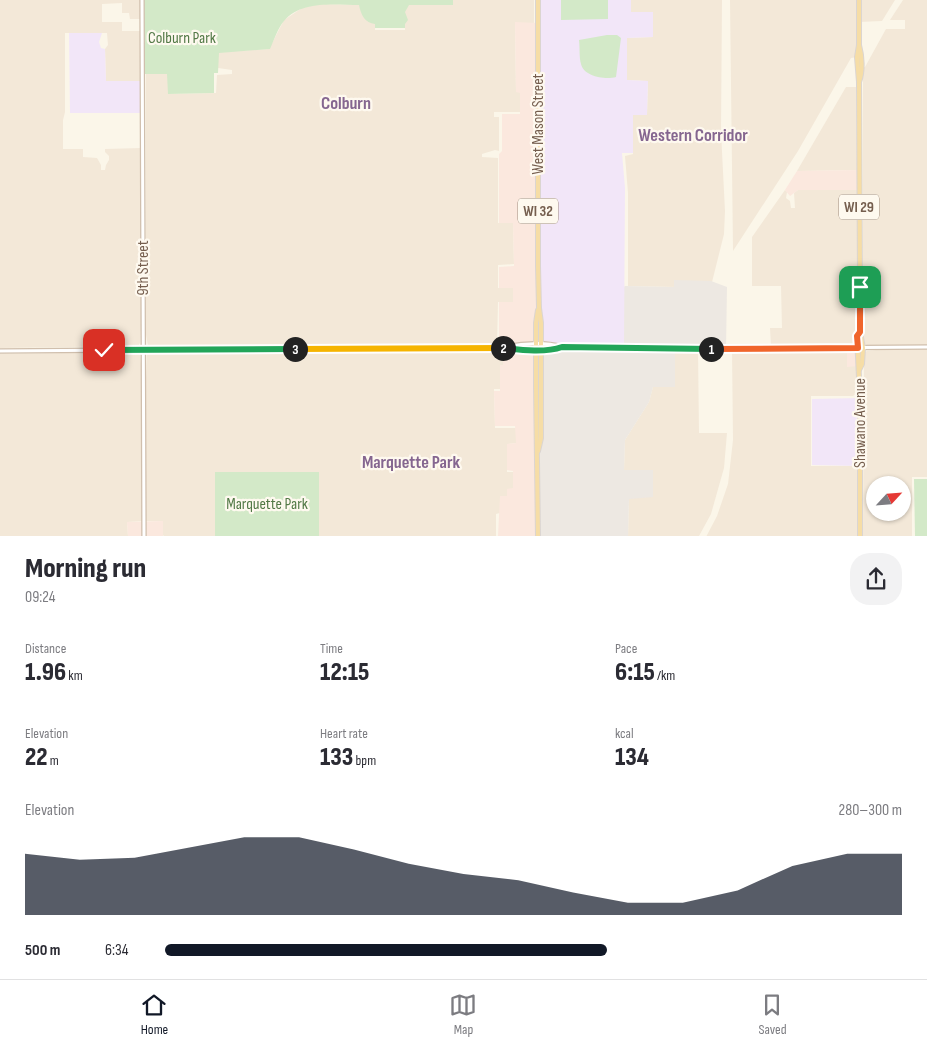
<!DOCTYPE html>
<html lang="en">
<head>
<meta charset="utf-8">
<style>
	body { margin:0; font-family:"Sofia Sans Condensed",sans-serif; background:#f2f2f3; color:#2b2b33; height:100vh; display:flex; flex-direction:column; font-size:19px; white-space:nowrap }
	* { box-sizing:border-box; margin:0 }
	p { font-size:16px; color:#7c7c81 }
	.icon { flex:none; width:28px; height:28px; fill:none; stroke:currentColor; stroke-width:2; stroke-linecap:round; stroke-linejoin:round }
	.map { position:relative; height:536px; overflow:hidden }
	.details { display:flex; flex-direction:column; background:#fff; flex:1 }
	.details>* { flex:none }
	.needle { width:32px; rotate:64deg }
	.tools { position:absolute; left:866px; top:476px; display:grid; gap:10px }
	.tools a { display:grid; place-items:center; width:45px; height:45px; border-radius:50%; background:#fff; box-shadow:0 1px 4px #0004; font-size:25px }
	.pin { position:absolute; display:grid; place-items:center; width:42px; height:42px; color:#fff; margin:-21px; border-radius:10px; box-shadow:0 2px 8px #0006 }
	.km { position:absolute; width:25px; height:25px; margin:-12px; border-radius:50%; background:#222; color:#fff; font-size:14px; line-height:25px; text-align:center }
	.round { display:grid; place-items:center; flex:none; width:52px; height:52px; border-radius:20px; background:#f2f2f3 }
	.headline { display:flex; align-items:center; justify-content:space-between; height:85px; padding:0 25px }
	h1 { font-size:28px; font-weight:800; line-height:38px }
	.figures { display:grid; grid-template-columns:repeat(3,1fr); gap:8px; height:85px; padding:5px 25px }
	.figures div { display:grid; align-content:center }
	.figures b { font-size:25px; font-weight:800 }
	.figures small { font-size:14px; font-weight:400 }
	.figures p { font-size:14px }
	.chart { height:140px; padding:10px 25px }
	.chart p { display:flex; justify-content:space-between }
	.chart svg { width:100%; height:90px; margin-top:5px; fill:#111827; opacity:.7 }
	ul { padding:0 25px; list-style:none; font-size:16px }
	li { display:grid; grid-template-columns:80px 60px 1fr; align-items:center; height:38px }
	li i { height:12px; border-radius:6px; background:#111827 }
	.dock { display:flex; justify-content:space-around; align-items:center; height:70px; border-top:1px solid #e1e1e2; background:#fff; font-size:14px; color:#7c7c81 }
	.dock a { display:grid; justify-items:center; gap:2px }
	.dock .on { color:#111827 }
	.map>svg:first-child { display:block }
</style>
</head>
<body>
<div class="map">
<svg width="927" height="537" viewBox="0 0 927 537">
	<rect width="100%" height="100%" fill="#fbf6e9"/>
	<g fill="#f3e8d8" fill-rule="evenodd">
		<polygon points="0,0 140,0 140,19 130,19 129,13 122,13 122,3 102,4 102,22 122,22 122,31 140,31 140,81 106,81 105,49 108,45 107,33 65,33 65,112 63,120 63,149 83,149 83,157 97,158 101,165 101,170 105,170 106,165 109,160 109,156 105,152 105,149 141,148 141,326 140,343 138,346 0,348"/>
		<polygon points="453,0 534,0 534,23 515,23 516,92 520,92 520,112 494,112 494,117 499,117 499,151 495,150 482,154 482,157 498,158 498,223 513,223 514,264 498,265 498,288 513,288 513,302 498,302 497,345 148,346 146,335 146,74 168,74 168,94 216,93 217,75 232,74 232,70 218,68 218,52 269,49 284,20 302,8 319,4 376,5 375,30 405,30 404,5 453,5"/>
		<polygon points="631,0 722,0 721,132 725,211 724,234 709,294 677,287 628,286 628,193 625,156 633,154 633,114 647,114 648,81 626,80 627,38 653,37 631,12"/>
		<polygon points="730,0 895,0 882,21 859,22 857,57 851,58 798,151 733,251"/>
		<polygon points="903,0 927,0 927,345 867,345 864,343 863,296 863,67 865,67 886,29 905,29 905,20 890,20"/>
		<polygon points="846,87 856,87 857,170 797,171"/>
		<polygon points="785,190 787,192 786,198 790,201 791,208 795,208 794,193 798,190 857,190 857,301 856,342 854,345 771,346 770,328 782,328 781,286 752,286 752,237"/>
		<polygon points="675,349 698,349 699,433 727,433 724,468 711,514 699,536 628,536 629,498 653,470 624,470 625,440 649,402 653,387"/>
		<path d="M927,349v128h-15v59l-49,1 1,-184 3,-2 9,-1zM875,485h27v27h-27z"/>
		<polygon points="483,351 503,351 503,365 500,365 500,389 494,389 495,428 516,428 516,443 507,444 507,472 513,472 513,489 507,496 500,497 500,513 496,514 496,536 165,537 163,535 163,521 146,521 146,378 147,354 149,352"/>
		<polygon points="732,351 847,351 847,366 856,366 857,393 853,396 811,396 811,466 857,466 858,536 706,537 717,516 728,484 733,440"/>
		<polygon points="133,352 137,353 140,355 141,365 142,521 127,522 128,536 0,536 0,354"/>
	</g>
	<g fill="#fbe8de">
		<polygon points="515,22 538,23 538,536 498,536 500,496 507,496 507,489 513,488 513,471 507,470 507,444 516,443 515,426 495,426 494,391 500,391 500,365 503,365 503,348 499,347 499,302 513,302 513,288 499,288 499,267 514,266 513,223 499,223 499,154 502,151 502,114 520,114 520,93 516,92"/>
		<polygon points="859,170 859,190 798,190 790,196 785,190 797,171"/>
		<polygon points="847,348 858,348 858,366 847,367"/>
		<polygon points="163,521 163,536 128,536 127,522"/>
	</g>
	<polygon fill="#ede8e2" points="674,280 711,281 727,287 726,349 675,349 675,387 653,387 649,402 625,440 624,470 653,470 653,497 629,499 628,536 538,537 538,451 543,411 544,351 555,349 625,286 674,287"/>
	<g fill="#f2e6f8">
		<polygon points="538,0 631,0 631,12 653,12 653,37 627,38 627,80 648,81 647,115 633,115 633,153 622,153 625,188 624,348 541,345"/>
		<polygon points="69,33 102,33 99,42 101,48 105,49 106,81 140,81 140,113 70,113"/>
		<polygon points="860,398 860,466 812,465 812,399"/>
	</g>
	<g fill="#d3e9c8">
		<path d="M142,0h311v5h-44l-4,7 3,8 -3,4v4h-30v-4c-10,-1 -14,-9 -16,-19 -24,0 -58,-5 -75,16 -6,7 -10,19 -14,28l-51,4 -1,20h-4v20l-46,1 -1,-20h-24z"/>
		<polygon points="561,0 608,0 608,19 561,20"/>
		<path d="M607,35h10l4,3 -5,39c-10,3 -32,0 -35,-13 -2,-7 -1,-16 -2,-24z"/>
		<rect x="215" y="472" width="104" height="64"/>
		<polygon points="914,479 927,479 927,536 915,536"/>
	</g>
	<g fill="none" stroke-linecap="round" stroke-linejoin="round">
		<g stroke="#d0bfad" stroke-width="5.5">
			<g id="secondary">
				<polyline points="142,0 144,537"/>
				<path d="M506,347c17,-4 40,-5 56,0l116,2 249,-2"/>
				<polyline points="0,351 499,347 555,349 562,347"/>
			</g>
		</g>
		<g stroke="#dbd5d1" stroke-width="6">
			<g id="primary">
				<polyline points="538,0 538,266 539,308 541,323 541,438 538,451"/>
				<polyline points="859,0 859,45 857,57 859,82 860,287 860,332 863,348 862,364 859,370"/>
				<path d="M859,82c4,-11 3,-26 0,-37"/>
				<polyline points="538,537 536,385 536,323 538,310"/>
				<polyline points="860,537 860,398 857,336 860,332"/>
			</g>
		</g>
		<use href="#secondary" stroke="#fff" stroke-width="3"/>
		<use href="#primary" stroke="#f6dda6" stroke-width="4"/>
	</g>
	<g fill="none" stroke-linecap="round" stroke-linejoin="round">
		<g stroke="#fff" stroke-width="10">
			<polyline id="split-1" points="711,349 858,348 857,336 860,332 860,287"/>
		</g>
		<g stroke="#fff" stroke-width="10">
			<path id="split-2" d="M503,348c18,2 42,5 59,-1l149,2"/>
		</g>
		<g stroke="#fff" stroke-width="10">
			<polyline id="split-3" points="295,349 503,348"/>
		</g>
		<g stroke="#fff" stroke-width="10">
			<polyline id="split-4" points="104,350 295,349"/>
		</g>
		<use href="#split-1" stroke="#f0652b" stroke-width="6"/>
		<use href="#split-2" stroke="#22a559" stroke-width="6"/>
		<use href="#split-3" stroke="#f5b400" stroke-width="6"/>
		<use href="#split-4" stroke="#22a559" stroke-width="6"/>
	</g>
	<g text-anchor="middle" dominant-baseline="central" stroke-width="4.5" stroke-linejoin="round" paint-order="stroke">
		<g fill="#fef9ef" stroke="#9e8c7e" stroke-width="1">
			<rect x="839" y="194.5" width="40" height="25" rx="4"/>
			<rect x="518" y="198.5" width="40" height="25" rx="4"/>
		</g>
		<g font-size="15" font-weight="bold" fill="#755e4e">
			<text x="859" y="207">WI 29</text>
			<text x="538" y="211">WI 32</text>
		</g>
		<g font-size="16" fill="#527946" stroke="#fef9ef">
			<text x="182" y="38">Colburn Park</text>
			<text x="267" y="504">Marquette Park</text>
		</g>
		<g font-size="16" fill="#755e4e" stroke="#fef9ef">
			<text transform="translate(538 124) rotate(-90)">West Mason Street</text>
			<text transform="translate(143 268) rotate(-90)">9th Street</text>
			<text transform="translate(860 423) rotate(-90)">Shawano Avenue</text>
		</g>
		<g font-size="18" font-weight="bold" fill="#856690" stroke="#fef9ef">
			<text x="346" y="103">Colburn</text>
			<text x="693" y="135">Western Corridor</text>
			<text x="411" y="462">Marquette Park</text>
		</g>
	</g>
</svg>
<div class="tools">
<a><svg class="needle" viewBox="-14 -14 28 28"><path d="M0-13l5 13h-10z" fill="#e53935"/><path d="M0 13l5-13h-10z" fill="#7c7c81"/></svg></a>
</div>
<div class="pin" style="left:860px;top:287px;background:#1e9e55"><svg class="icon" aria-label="arrive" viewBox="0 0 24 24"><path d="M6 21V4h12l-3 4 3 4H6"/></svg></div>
<div class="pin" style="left:104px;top:350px;background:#d93025"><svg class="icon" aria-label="check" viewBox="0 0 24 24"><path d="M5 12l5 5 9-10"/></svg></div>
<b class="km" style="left:711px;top:349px">1</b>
<b class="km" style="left:503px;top:348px">2</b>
<b class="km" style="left:295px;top:349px">3</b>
</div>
<section class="details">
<div class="headline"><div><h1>Morning run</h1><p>09:24</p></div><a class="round"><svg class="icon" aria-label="share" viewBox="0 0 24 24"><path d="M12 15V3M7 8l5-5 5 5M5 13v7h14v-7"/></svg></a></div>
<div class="figures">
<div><p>Distance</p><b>1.96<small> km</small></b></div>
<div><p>Time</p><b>12:15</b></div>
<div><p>Pace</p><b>6:15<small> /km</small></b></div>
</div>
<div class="figures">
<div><p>Elevation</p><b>22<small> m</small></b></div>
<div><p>Heart rate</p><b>133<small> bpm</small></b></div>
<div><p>kcal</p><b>134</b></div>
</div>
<div class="chart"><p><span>Elevation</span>280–300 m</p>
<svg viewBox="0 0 160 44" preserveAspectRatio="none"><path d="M0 44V14L10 17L20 16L30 11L40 6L50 6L60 12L70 19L80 24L90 27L100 33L110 38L120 38L130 32L140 20L150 14L160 14V44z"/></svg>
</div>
<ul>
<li><b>500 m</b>6:34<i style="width:60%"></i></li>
</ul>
</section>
<nav class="dock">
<a class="on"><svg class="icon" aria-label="home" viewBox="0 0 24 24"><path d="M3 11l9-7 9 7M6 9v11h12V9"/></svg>Home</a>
<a><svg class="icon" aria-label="map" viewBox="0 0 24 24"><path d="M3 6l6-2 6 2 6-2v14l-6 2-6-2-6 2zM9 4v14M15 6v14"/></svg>Map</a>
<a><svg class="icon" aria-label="saved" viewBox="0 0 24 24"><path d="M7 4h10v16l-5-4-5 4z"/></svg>Saved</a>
</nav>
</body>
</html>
